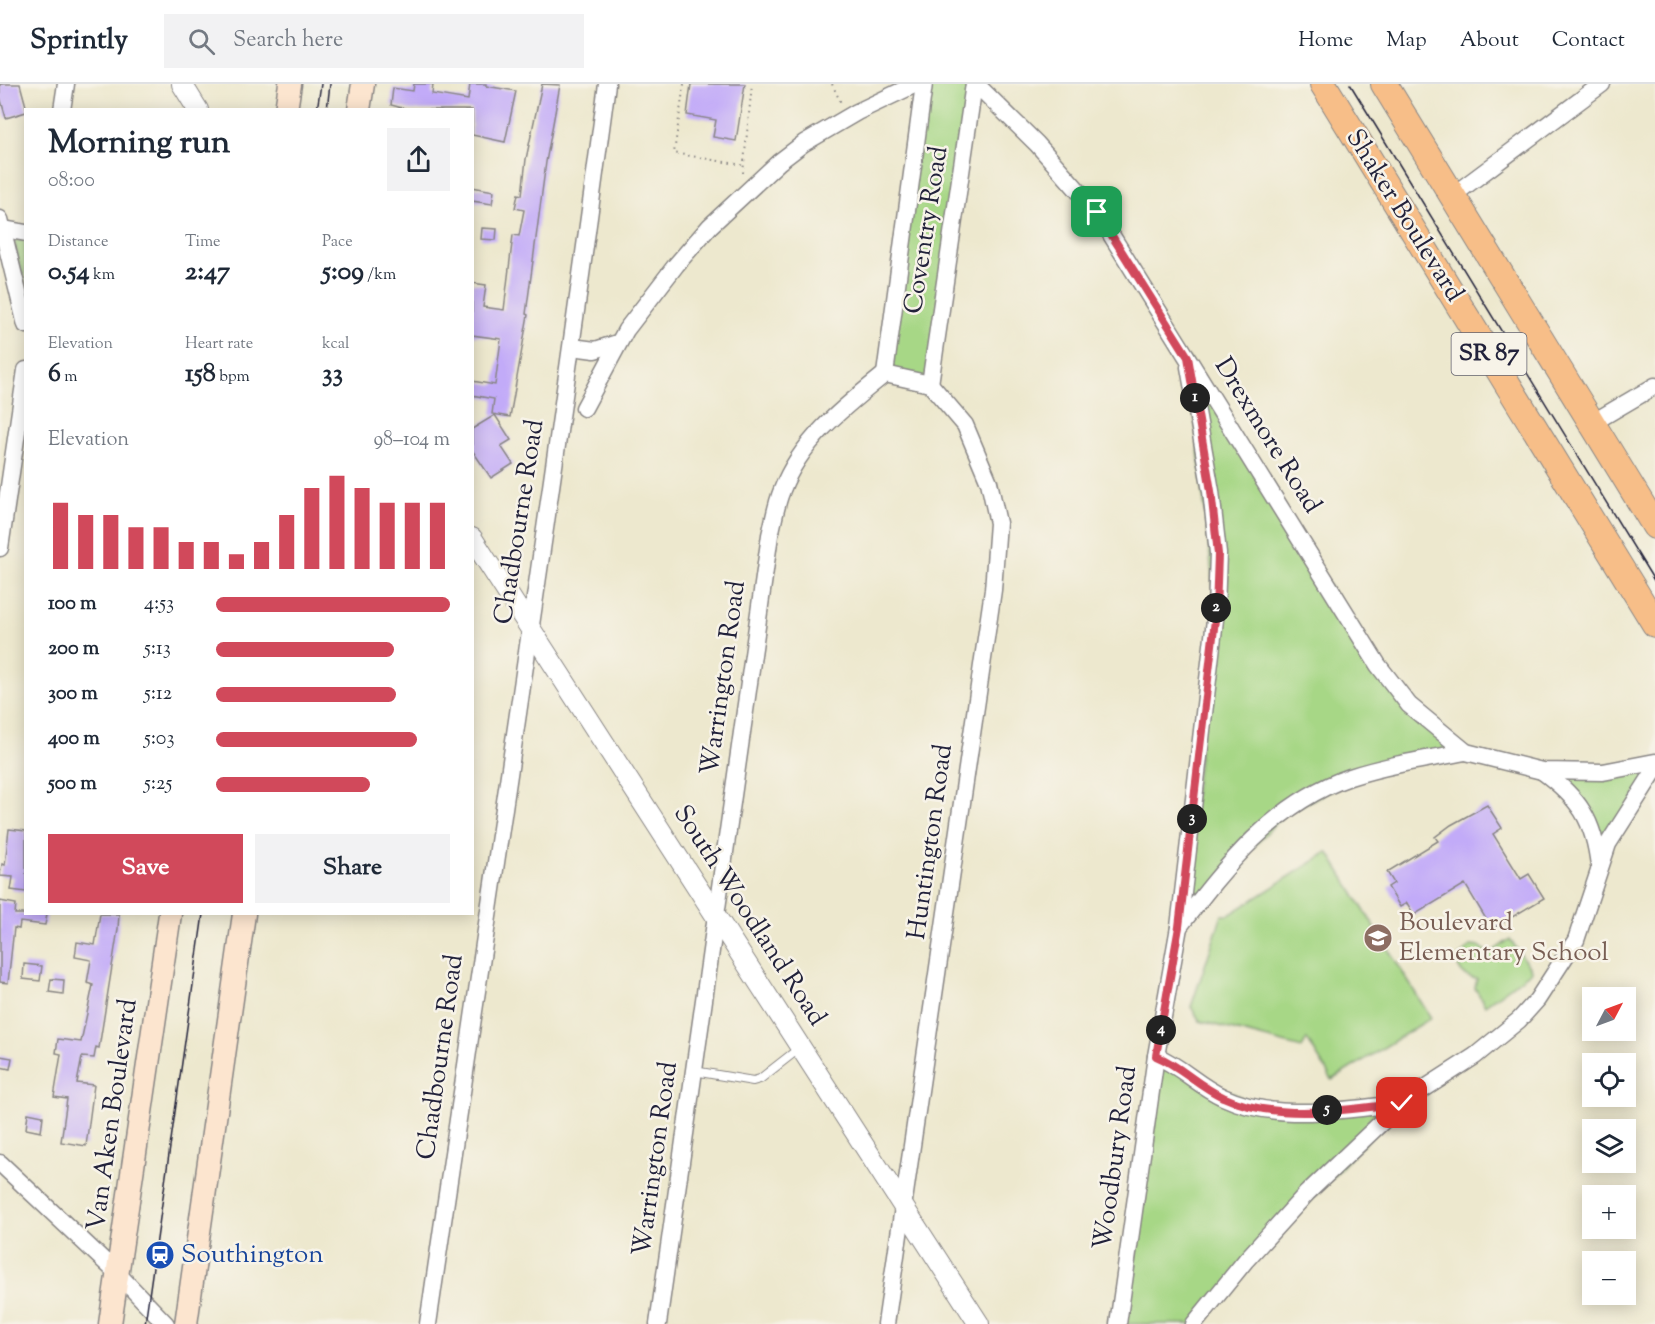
<!DOCTYPE html>
<html lang="en">
<head>
<meta charset="utf-8">
<style>
	body { margin:0; font-family:"Sorts Mill Goudy",serif; background:#f2f2f3; color:#1f2937; height:100vh; display:flex; flex-direction:column; font-size:22px; white-space:nowrap }
	* { box-sizing:border-box; margin:0 }
	p { font-size:20px; color:#747a83 }
	.icon { flex:none; width:33px; height:33px; fill:none; stroke:currentColor; stroke-width:2; stroke-linecap:round; stroke-linejoin:round }
	.map { position:relative; flex:1; overflow:hidden }
	.side { position:absolute; left:24px; top:24px; width:450px; height:807px; display:flex; flex-direction:column; background:#fff; border-radius:0px; box-shadow:0 3px 15px #0003 }
	.side>* { flex:none }
	.needle { width:39px; rotate:49deg }
	.fabs { position:absolute; left:1582px; top:903px; display:grid; gap:12px }
	.fabs a { display:grid; place-items:center; width:54px; height:54px; border-radius:0px; background:#fff; box-shadow:0 3px 15px #0003; font-size:30px }
	.pin { position:absolute; display:grid; place-items:center; width:51px; height:51px; color:#fff; margin:-26px; border-radius:12px; box-shadow:0 3px 9px #0006 }
	.km { position:absolute; width:30px; height:30px; margin:-15px; border-radius:50%; background:#222; color:#fff; font-size:16px; line-height:30px; text-align:center }
	.round { display:grid; place-items:center; flex:none; width:63px; height:63px; border-radius:0px; background:#f2f2f3 }
	.summary { display:flex; align-items:center; justify-content:space-between; height:102px; padding:0 24px }
	h1 { font-size:33px; font-weight:800; line-height:45px }
	.stats { display:grid; grid-template-columns:repeat(3,1fr); gap:9px; height:102px; padding:6px 24px }
	.stats div { display:grid; align-content:center }
	.stats b { font-size:26px; font-weight:800 }
	.stats small { font-size:16px; font-weight:400 }
	.stats p { font-size:16px }
	.chart { height:168px; padding:12px 24px }
	.chart p { display:flex; justify-content:space-between }
	.chart svg { width:100%; height:108px; margin-top:6px; stroke:#d1495b; stroke-width:6 }
	.primary-button { display:flex; gap:12px; margin-top:auto; padding:12px 24px }
	.primary-button a { flex:1; height:69px; border-radius:0px; background:#d1495b; color:#fff; font-size:24px; font-weight:800; line-height:69px; text-align:center }
	.primary-button a+a { background:#f2f2f3; color:#1f2937 }
	ul { padding:0 24px; list-style:none; font-size:20px }
	li { display:grid; grid-template-columns:96px 72px 1fr; align-items:center; height:45px }
	li i { height:15px; border-radius:8px; background:#d1495b }
	header { display:flex; align-items:center; gap:36px; box-sizing:border-box; height:84px; padding:0 30px; background:#fff; border-bottom:2px solid #e0e1e3 }
	header strong { font-size:28px }
	nav { display:flex; gap:33px; margin-inline-start:auto; font-size:21px }
	.search { width:420px; height:54px; background:#f2f2f3; display:flex; align-items:center; gap:15px; box-sizing:border-box; padding:0 21px; border-radius:0px; color:#747a83; font-size:22px }
	.map>svg:first-child { display:block }
</style>
</head>
<body>
<header>
<strong>Sprintly</strong>
<div class="search"><svg class="icon" aria-label="search" viewBox="0 0 24 24"><circle cx="10" cy="10" r="6"/><path d="M15 15l6 6"/></svg>Search here</div>
<nav><a>Home</a><a>Map</a><a>About</a><a>Contact</a></nav>
</header>
<div class="map">
<svg width="1655" height="1240" viewBox="0 0 1655 1240">
	<rect width="100%" height="100%" fill="#f7f3e8"/>
	<filter id="ink" filterUnits="userSpaceOnUse"><feTurbulence type="fractalNoise" baseFrequency=".0167" numOctaves="2"/><feDisplacementMap in="SourceGraphic" scale="12" xChannelSelector="R" yChannelSelector="G"/><feConvolveMatrix kernelMatrix="1 2 1 2 8 2 1 2 1" color-interpolation-filters="sRGB"/></filter>
	<filter id="wash" filterUnits="userSpaceOnUse"><feTurbulence type="fractalNoise" baseFrequency=".008" numOctaves="4" result="noise"/><feDisplacementMap in="SourceGraphic" scale="24" xChannelSelector="R" yChannelSelector="G"/><feGaussianBlur stdDeviation="1.35" result="paint"/><feColorMatrix in="noise" values="0 0 0 0 0 0 0 0 0 0 0 0 0 0 0 0 0 1.4 0 .05"/><feComposite in="paint" operator="in"/></filter>
	<g filter="url(#wash)">
		<rect width="100%" height="100%" fill="#ede8ce"/>
		<g fill="#a7d786" stroke="#647c60" stroke-width="1.5">
			<polygon points="924,0 974,0 930,300 885,290"/>
			<polygon points="14,156 25,156 25,203 24,202"/>
			<polygon points="1188,273 1378,581 1466,668 1374,686 1285,729 1179,843 1216,527"/>
			<polygon points="1655,678 1608,760 1594,748 1542,687"/>
			<polygon points="1328,768 1431,934 1332,996 1307,955 1302,964 1200,937 1191,923 1222,831 1229,831"/>
			<path d="M1510,855l22,32 -47,34 -10,-17 2,-9c-13,-1 -19,-8 -20,-20l13,-13 11,1 8,7z"/>
			<polygon points="1156,972 1261,1023 1402,1019 1194,1240 1118,1240"/>
		</g>
		<g id="blocks">
			<g fill="#c2abf8">
				<polygon points="0,0 20,0 27,26 26,28 6,34 0,13"/>
				<polygon points="414,0 433,0 432,10 468,16 470,0 486,0 486,2 516,7 505,58 472,51 472,26 410,26 391,21 393,4 413,7"/>
				<polygon points="542,0 560,1 546,78 526,230 528,231 510,333 492,330 494,315 472,311 472,297 495,301 501,255 472,251 472,199 486,201 483,223 504,226 513,151 519,152 524,126 515,124 518,110 522,111 526,75"/>
				<polygon points="691,0 745,0 736,57 713,53 716,36 687,31"/>
				<polygon points="472,103 494,107 492,120 472,117"/>
				<polygon points="482,144 497,145 496,156 481,155"/>
				<polygon points="495,331 511,356 501,362 513,380 491,394 472,366 472,345"/>
				<polygon points="1487,721 1502,744 1493,750 1521,795 1529,790 1544,814 1492,845 1465,800 1414,831 1407,819 1400,823 1388,803 1394,799 1387,788 1438,757 1435,753 1451,741"/>
				<polygon points="9,745 26,747 26,808 11,806 13,793 0,792 2,780 5,781"/>
				<polygon points="0,817 16,820 15,830 47,830 45,841 20,838 19,845 14,844 8,899 0,898"/>
				<polygon points="100,830 119,830 118,845 99,964 96,963 94,974 82,973 77,999 94,1001 86,1062 61,1058 67,1015 54,1013 61,970 56,969 58,955 81,958 93,901 87,899 91,876 75,873 77,858 95,861"/>
				<polygon points="24,880 42,882 40,897 23,895"/>
				<polygon points="51,895 64,896 63,910 49,908"/>
				<polygon points="0,972 12,974 10,985 0,983"/>
				<polygon points="28,1029 43,1032 41,1048 26,1045"/>
			</g>
		</g>
	</g>
	<g filter="url(#ink)">
		<use href="#blocks" fill-opacity="0" stroke="#888584" stroke-width="1.5"/>
		<g fill="none" stroke-linecap="round" stroke-linejoin="round">
			<g stroke="#888584" stroke-width="10">
				<polyline id="service" points="694,987 753,997 760,995 801,963"/>
			</g>
			<g stroke="#888584" stroke-width="19">
				<g id="minor">
					<polyline points="976,0 1037,60 1097,128 1378,581 1409,621 1466,668 1542,687 1603,688 1655,678"/>
					<polyline points="62,26 66,0"/>
					<polyline points="1452,112 1602,0"/>
					<polyline points="0,135 26,241"/>
					<polyline points="4,145 26,149"/>
					<polyline points="572,263 595,266 617,259"/>
					<polyline points="885,290 924,0"/>
					<polyline points="930,300 974,0"/>
					<polyline points="584,324 626,246 676,181 710,142 779,78 804,59 857,28 916,0"/>
					<polyline points="1592,339 1655,302"/>
					<polyline points="0,464 26,286"/>
					<path d="M1542,687c37,27 52,49 57,95"/>
					<path d="M1179,843c46,-60 95,-124 171,-150 37,-12 77,-18 116,-25"/>
					<path d="M1156,972c25,10 42,30 67,41 53,25 123,13 179,6"/>
					<polyline points="0,1079 118,1190 166,1240"/>
					<path d="M428,1240c60,-413 124,-826 179,-1240"/>
					<path d="M658,1240l112,-789c4,-15 6,-31 12,-45 19,-50 62,-83 103,-116l45,10"/>
					<polyline points="886,1240 993,506 998,439 989,398 965,341 930,300"/>
					<polyline points="1118,1240 1156,972 1179,843 1216,527 1218,469 1211,407 1189,283"/>
					<polyline points="1194,1240 1246,1176 1307,1109 1402,1019 1475,972 1519,936 1537,916 1576,856 1608,760 1655,686"/>
				</g>
			</g>
			<g stroke="#888584" stroke-width="22">
				<g id="tertiary">
					<polyline points="182,0 198,26"/>
					<polyline points="472,454 979,1240"/>
				</g>
			</g>
			<g stroke="#888584" stroke-width="25">
				<g id="secondary">
					<polyline points="286,26 290,0"/>
					<polyline points="359,26 363,0"/>
					<polyline points="110,1240 170,830"/>
					<polyline points="186,1240 244,830"/>
				</g>
			</g>
			<g stroke="#888584" stroke-width="28">
				<g id="primary">
					<polyline points="1323,0 1655,540"/>
					<polyline points="1384,0 1655,442"/>
				</g>
			</g>
			<g stroke="#888584" stroke-width="2" stroke-dasharray="1.5 4.5" stroke-linecap="butt">
				<polyline points="684,0 674,69 742,81"/>
				<polyline points="832,0 841,19"/>
				<polyline points="743,89 752,0"/>
			</g>
			<use href="#service" stroke="#fff" stroke-width="8"/>
			<use href="#minor" stroke="#fff" stroke-width="16"/>
			<use href="#tertiary" stroke="#fff" stroke-width="20"/>
			<use href="#secondary" stroke="#fce5cf" stroke-width="22"/>
			<use href="#primary" stroke="#f7be88" stroke-width="26"/>
			<g stroke="#22223b" stroke-width="1.5">
				<polyline points="1350,0 1655,498"/>
				<polyline points="317,26 321,0"/>
				<polyline points="327,26 330,0"/>
				<polyline points="145,1240 203,830"/>
			</g>
		</g>
	</g>
	<g fill="none" stroke-linecap="round" stroke-linejoin="round" filter="url(#ink)">
		<g stroke="#fff" stroke-width="12">
			<path id="route" d="M1097,128l91,145 23,134 7,63 -2,57 -37,316 -23,129c25,10 42,30 67,41 53,25 123,13 179,6"/>
		</g>
		<use href="#route" stroke="#d1495b" stroke-width="8"/>
	</g>
	<defs>
		<g id="school-disc" transform="scale(1.5)"><circle r="9.5" fill="#8d6e63" stroke="#f7f3e8"/><path d="M0-5L7-2L0 1L-7-2ZM-4 1L0 2.5L4 1V4Q0 6-4 4Z" fill="#fff"/></g>
		<g id="station-disc" transform="scale(1.5)"><circle r="9.5" fill="#1a4fb4" stroke="#f7f3e8"/><path d="M-3-6H3Q5-6 5-4V2Q5 4 3 4L4.5 6H3L1.5 4h-3L-3 6H-4.5L-3 4Q-5 4-5 2V-4Q-5-6-3-6ZM-3.5-4v3h7v-3ZM-3.5 1v1.5H-2V1ZM2 1v1.5H3.5V1Z" fill="#fff"/></g>
	</defs>
	<g fill-rule="evenodd">
		<use href="#school-disc" x="1378" y="854"/>
		<use href="#station-disc" x="160" y="1171"/>
	</g>
	<g text-anchor="middle" dominant-baseline="central" stroke-width="5" stroke-linejoin="round" paint-order="stroke">
		<rect fill="#f7f3e8" stroke="#62616f" stroke-width="1.5" x="1451.5" y="249" width="75" height="42" rx="4.5"/>
		<g font-size="24" font-weight="bold" fill="#22223b">
			<text x="1489" y="270">SR 87</text>
		</g>
		<g font-size="26" fill="#22223b" stroke="#f7f3e8">
			<text transform="translate(1404 132) rotate(58)">Shaker Boulevard</text>
			<text transform="translate(927 146) rotate(-81)">Coventry Road</text>
			<text transform="translate(1267 352) rotate(58)">Drexmore Road</text>
			<text transform="translate(520 438) rotate(-81)">Chadbourne Road</text>
			<text transform="translate(724 594) rotate(-82)">Warrington Road</text>
			<text transform="translate(931 758) rotate(-82)">Huntington Road</text>
			<text transform="translate(749 832) rotate(57)">South Woodland Road</text>
			<text transform="translate(441 973) rotate(-82)">Chadbourne Road</text>
			<text transform="translate(113 1031) rotate(-82)">Van Aken Boulevard</text>
			<text transform="translate(1116 1074) rotate(-82)">Woodbury Road</text>
			<text transform="translate(656 1075) rotate(-82)">Warrington Road</text>
		</g>
		<g font-size="26" fill="#785e54" stroke="#f7f3e8" text-anchor="start">
			<text x="1399" y="839">Boulevard<tspan x="1399" dy="30">Elementary School</tspan></text>
		</g>
		<g font-size="26" fill="#164399" stroke="#f7f3e8" text-anchor="start">
			<text x="181" y="1171">Southington</text>
		</g>
	</g>
</svg>
<div class="fabs">
<a><svg class="needle" viewBox="-14 -14 28 28"><path d="M0-13l5 13h-10z" fill="#e53935"/><path d="M0 13l5-13h-10z" fill="#747a83"/></svg></a>
<a><svg class="icon" aria-label="locate" viewBox="0 0 24 24"><circle cx="12" cy="12" r="6"/><path d="M12 2v4M12 18v4M2 12h4M18 12h4"/></svg></a>
<a><svg class="icon" aria-label="layers" viewBox="0 0 24 24"><path d="M12 4l9 5-9 5-9-5zM3 14l9 5 9-5"/></svg></a>
<a>+</a>
<a>−</a>
</div>
<div class="pin" style="left:1097px;top:128px;background:#1e9e55"><svg class="icon" aria-label="arrive" viewBox="0 0 24 24"><path d="M6 21V4h12l-3 4 3 4H6"/></svg></div>
<div class="pin" style="left:1402px;top:1019px;background:#d93025"><svg class="icon" aria-label="check" viewBox="0 0 24 24"><path d="M5 12l5 5 9-10"/></svg></div>
<b class="km" style="left:1195px;top:314px">1</b>
<b class="km" style="left:1216px;top:524px">2</b>
<b class="km" style="left:1192px;top:735px">3</b>
<b class="km" style="left:1161px;top:946px">4</b>
<b class="km" style="left:1327px;top:1026px">5</b>
<section class="side">
<div class="summary"><div><h1>Morning run</h1><p>08:00</p></div><a class="round"><svg class="icon" aria-label="share" viewBox="0 0 24 24"><path d="M12 15V3M7 8l5-5 5 5M5 13v7h14v-7"/></svg></a></div>
<div class="stats">
<div><p>Distance</p><b>0.54<small> km</small></b></div>
<div><p>Time</p><b>2:47</b></div>
<div><p>Pace</p><b>5:09<small> /km</small></b></div>
</div>
<div class="stats">
<div><p>Elevation</p><b>6<small> m</small></b></div>
<div><p>Heart rate</p><b>158<small> bpm</small></b></div>
<div><p>kcal</p><b>33</b></div>
</div>
<div class="chart"><p><span>Elevation</span>98–104 m</p>
<svg viewBox="0 0 160 44" preserveAspectRatio="none"><path d="M5 44V17M15 44V22M25 44V22M35 44V27M45 44V27M55 44V33M65 44V33M75 44V38M85 44V33M95 44V22M105 44V11M115 44V6M125 44V11M135 44V17M145 44V17M155 44V17"/></svg>
</div>
<ul>
<li><b>100 m</b>4:53<i style="width:100%"></i></li>
<li><b>200 m</b>5:13<i style="width:76%"></i></li>
<li><b>300 m</b>5:12<i style="width:77%"></i></li>
<li><b>400 m</b>5:03<i style="width:86%"></i></li>
<li><b>500 m</b>5:25<i style="width:66%"></i></li>
</ul>
<div class="primary-button"><a>Save</a><a>Share</a></div>
</section>
</div>
</body>
</html>
